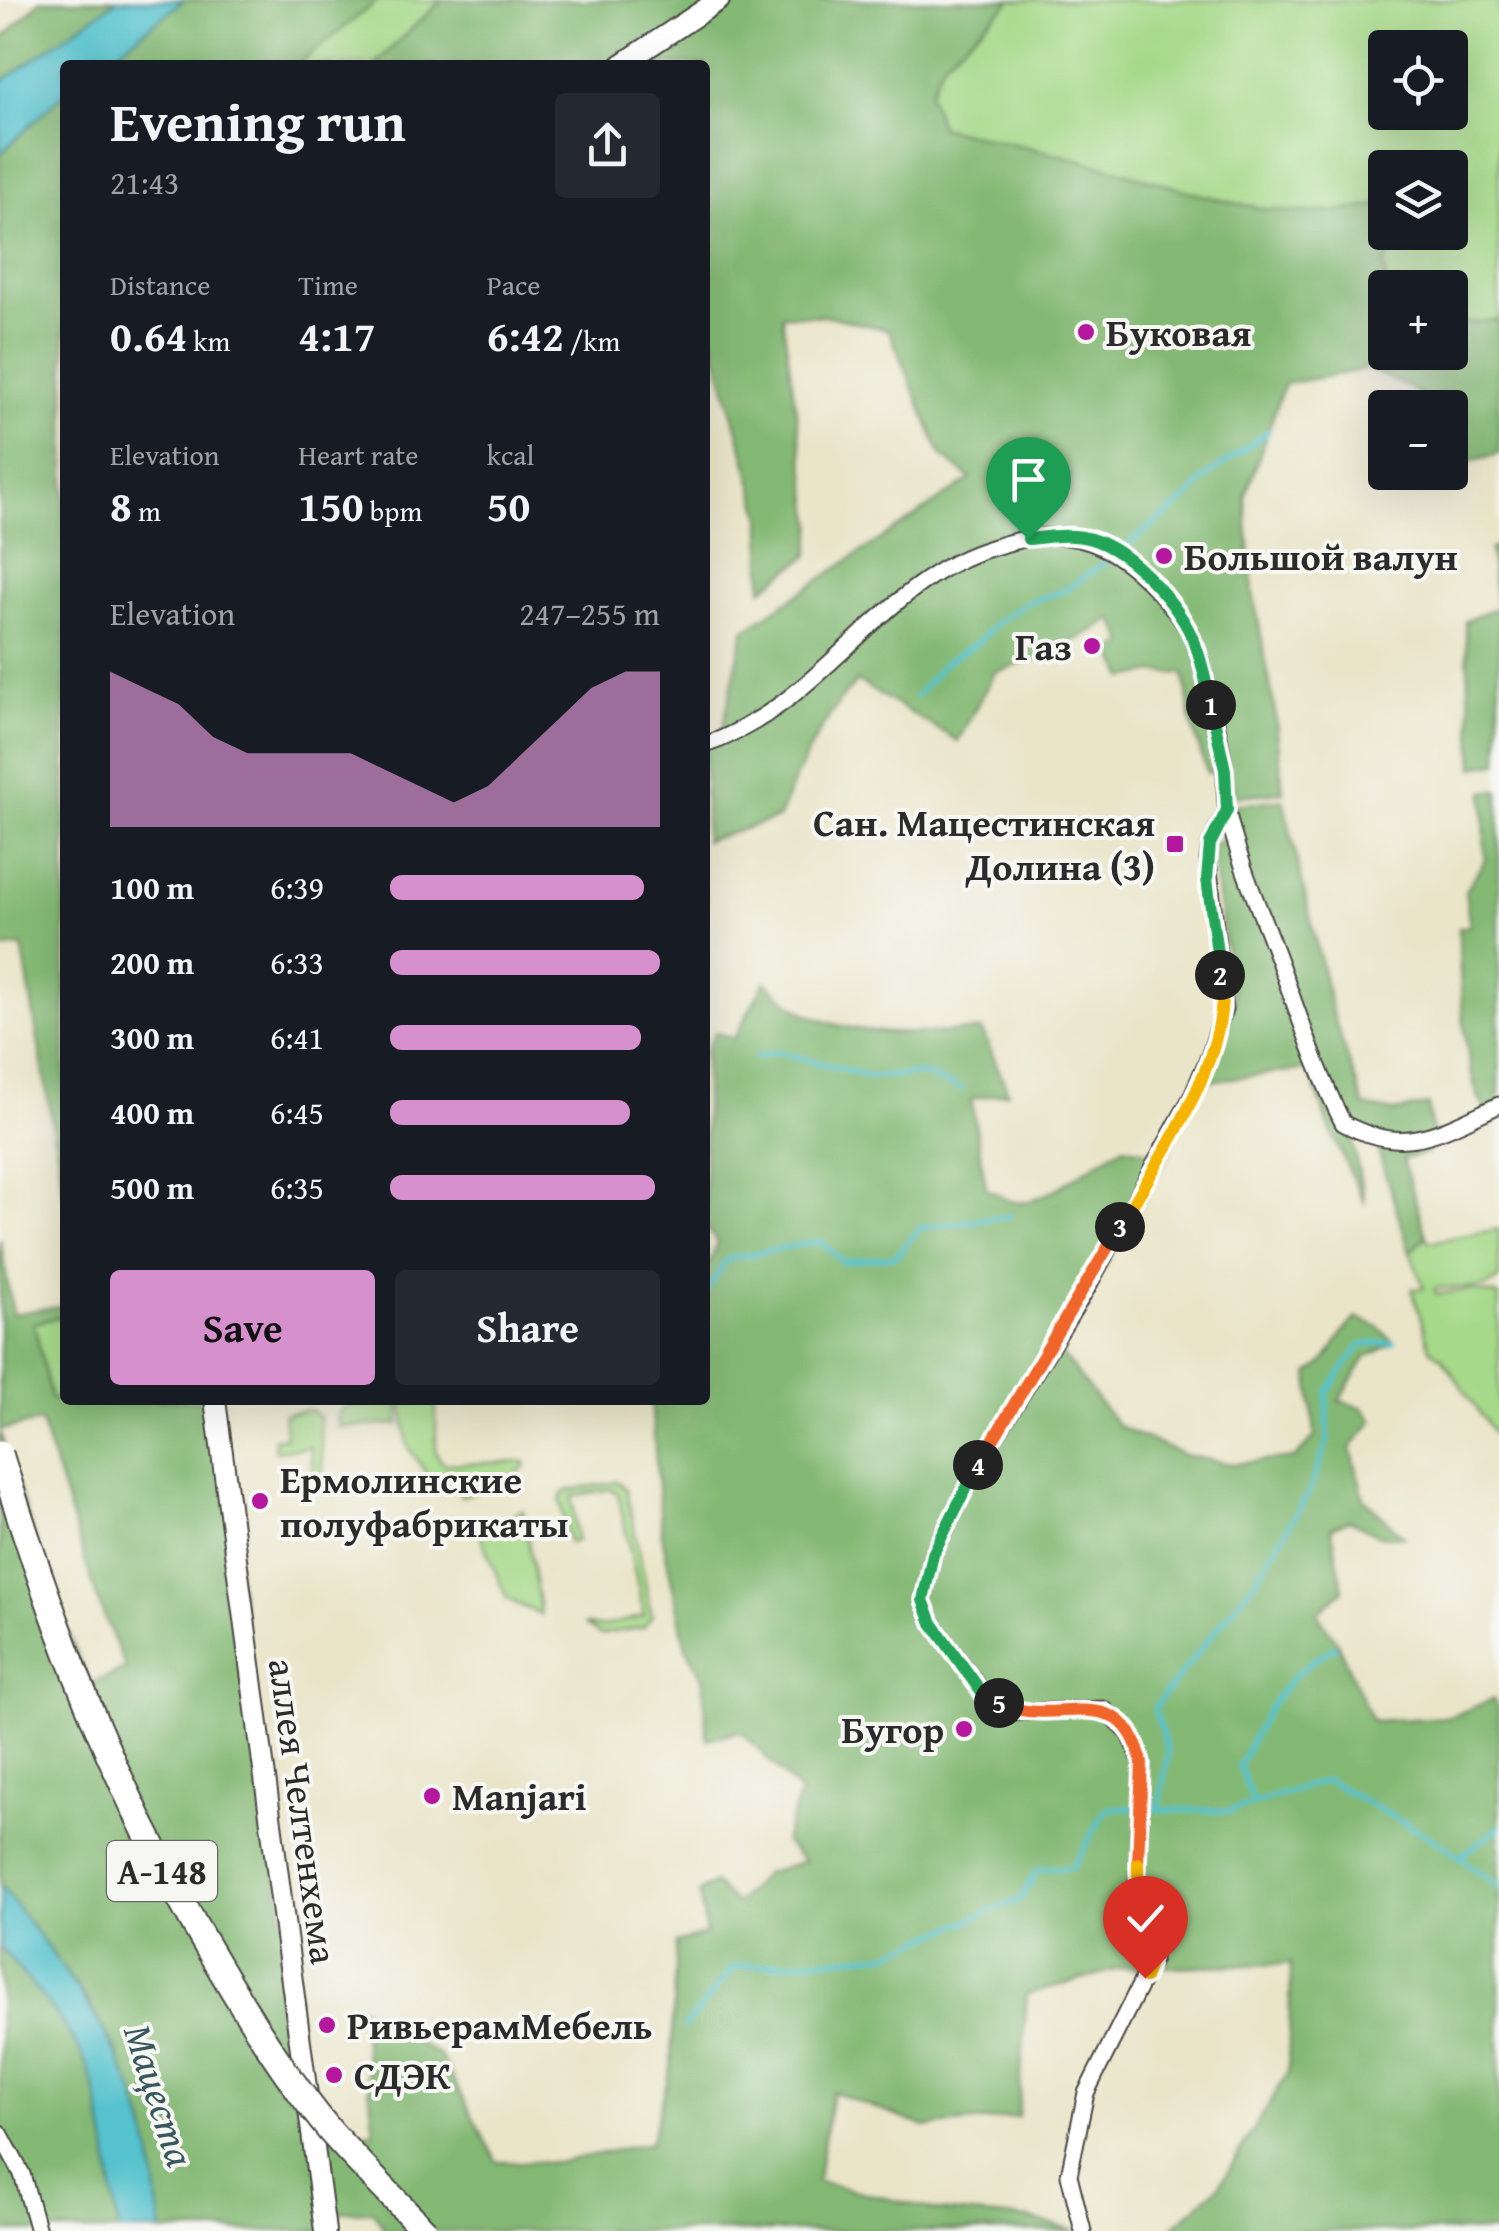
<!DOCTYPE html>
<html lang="en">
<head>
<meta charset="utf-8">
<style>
	body { margin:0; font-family:"Gentium Book Plus",serif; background:#242831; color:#f1f3f6; height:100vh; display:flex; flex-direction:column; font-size:38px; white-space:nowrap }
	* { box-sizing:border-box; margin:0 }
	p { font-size:32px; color:#9ea1a6 }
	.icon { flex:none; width:55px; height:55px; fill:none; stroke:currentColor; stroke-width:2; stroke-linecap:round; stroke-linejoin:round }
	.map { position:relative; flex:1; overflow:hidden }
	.side { position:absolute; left:60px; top:60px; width:650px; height:1345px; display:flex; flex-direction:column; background:#171b24; border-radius:10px; box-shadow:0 10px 40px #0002 }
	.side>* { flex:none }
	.buttons { position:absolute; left:1368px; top:30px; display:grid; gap:20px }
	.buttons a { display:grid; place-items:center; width:100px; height:100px; border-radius:10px; background:#171b24; box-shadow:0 10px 40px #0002; font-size:50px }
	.pin { position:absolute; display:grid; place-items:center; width:85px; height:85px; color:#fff; margin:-102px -42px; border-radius:50% 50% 50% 0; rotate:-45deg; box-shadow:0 0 10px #0007 }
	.pin .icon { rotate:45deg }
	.km { position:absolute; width:50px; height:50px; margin:-25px; border-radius:50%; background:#222; color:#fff; font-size:28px; line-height:50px; text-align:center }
	.round { display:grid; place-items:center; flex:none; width:105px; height:105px; border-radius:10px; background:#242831 }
	.headline { display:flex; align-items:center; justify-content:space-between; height:170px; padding:0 50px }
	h1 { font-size:55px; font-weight:700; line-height:75px }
	.stats { display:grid; grid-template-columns:repeat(3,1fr); gap:15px; height:170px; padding:10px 50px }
	.stats div { display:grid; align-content:center }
	.stats b { font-size:42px; font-weight:700 }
	.stats small { font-size:28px; font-weight:400 }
	.stats p { font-size:28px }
	.chart { height:280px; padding:20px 50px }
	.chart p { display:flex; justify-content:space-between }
	.chart svg { width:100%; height:180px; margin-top:10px; fill:#d690ce; opacity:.7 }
	.button { display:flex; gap:20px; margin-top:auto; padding:20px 50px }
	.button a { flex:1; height:115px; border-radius:10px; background:#d690ce; color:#111; font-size:40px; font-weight:700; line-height:115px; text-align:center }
	.button a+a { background:#242831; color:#f1f3f6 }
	ul { padding:0 50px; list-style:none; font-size:32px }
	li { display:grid; grid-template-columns:160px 120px 1fr; align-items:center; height:75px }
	li i { height:25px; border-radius:12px; background:#d690ce }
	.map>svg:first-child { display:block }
</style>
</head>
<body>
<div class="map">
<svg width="1499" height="2231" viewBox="0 0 1499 2231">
	<rect width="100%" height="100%" fill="#f6f6f2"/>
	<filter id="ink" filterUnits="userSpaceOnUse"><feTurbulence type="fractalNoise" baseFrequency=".01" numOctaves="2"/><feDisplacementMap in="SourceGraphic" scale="20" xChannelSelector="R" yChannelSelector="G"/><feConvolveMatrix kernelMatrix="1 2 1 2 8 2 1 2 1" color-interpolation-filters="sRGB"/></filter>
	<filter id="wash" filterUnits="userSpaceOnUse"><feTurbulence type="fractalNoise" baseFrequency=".0048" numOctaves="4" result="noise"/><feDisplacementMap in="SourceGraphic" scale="40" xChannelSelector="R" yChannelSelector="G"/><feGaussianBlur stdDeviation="2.25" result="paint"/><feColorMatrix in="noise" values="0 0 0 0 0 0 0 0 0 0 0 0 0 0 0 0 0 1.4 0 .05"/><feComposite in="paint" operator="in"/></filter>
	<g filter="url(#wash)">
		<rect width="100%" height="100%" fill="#eae5c9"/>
		<g fill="#a6d989" stroke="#68825a" stroke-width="2.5" fill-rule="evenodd">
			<polygon points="378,0 442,0 374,65 297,65"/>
			<path d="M1012,0h487v320l-49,5v-37l-58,-1 -6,-4 -2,-18 14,-32 52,-1v-64h-65v35c-104,27 -184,-10 -282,-37 -54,-15 -109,-26 -163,-39l-11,-34 15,-32zM1385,48h65v64h-65z"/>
			<polygon points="1499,1229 1499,1279 1486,1287 1435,1288 1436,1294 1471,1290 1499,1296 1499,1441 1442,1358 1430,1349 1412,1289 1424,1288 1410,1252 1426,1236 1429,1242"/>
			<polygon points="65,1316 65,1397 51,1400 34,1323"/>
			<polygon points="430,1403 436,1407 436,1453 443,1464 525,1462 525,1467 505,1482 462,1496 446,1477 429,1478 408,1446 402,1404"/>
			<polygon points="399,1404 399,1424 338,1427 338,1413 346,1406"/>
			<polygon points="310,1410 319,1416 324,1484 315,1485 310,1447 275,1451 274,1439 286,1437 284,1414"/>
			<polygon points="617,1482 626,1489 652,1616 644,1627 600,1635 584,1624 600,1627 644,1616 618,1494 612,1489 572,1496 577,1541 569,1543 560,1499 566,1491"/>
			<polygon points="523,1510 541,1615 507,1599 477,1528"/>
		</g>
		<g fill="#84b975" stroke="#587250" stroke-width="2.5">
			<polygon points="41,0 117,0 0,83 0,41"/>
			<polygon points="184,0 378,0 297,65 100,65"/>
			<path d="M442,0h570l-68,61 -15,32 11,34c54,13 109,24 163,39 98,27 178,64 282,37v29l13,1 -14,32 2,18 6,4 -7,1v64h65v-27l49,-5v134l-47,11 -2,-57 -29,-1 -3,-15 -50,-23 -84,15 -39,113 8,95 22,119 8,81 -48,4 -10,-26 -18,3 -16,-52 -7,-47 -30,-2 -29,6 -13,-27 13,-8 -12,-24 -64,36 -54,17 -37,69 -101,-60c-33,35 -62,92 -78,137l-74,23v-96l15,-5 24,-110 227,-151 -30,-24 -52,-125 -61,-14 -46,-1 31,211 -4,29 -47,34v-71l-49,-176 -8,2v-279h-331z"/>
			<polygon points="65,92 65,1199 22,946 0,949 0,154"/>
			<polygon points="1499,547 1499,763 1474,767 1465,621 1497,608 1490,549"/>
			<path d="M1499,790v315l-13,5c-23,-27 -27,-143 -27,-182l11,-2 -5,-35 20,-31 -1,-68z"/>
			<polygon points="1283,799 1332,1012 1364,1106 1395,1112 1428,1105 1432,1135 1428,1153 1403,1159 1426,1236 1410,1252 1374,1138 1350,1128 1365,1204 1329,1127 1309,1069 1207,1081 1234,1002 1210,844 1226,839 1238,846 1233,805"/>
			<path d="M765,982c14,11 28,26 44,33 54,24 116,19 173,15l26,62 -37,7 15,89c8,4 20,12 29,14 30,4 81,-43 110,-56l20,5 26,-2 -113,201 60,76 65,29 49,9 63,-6 20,-22 -6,-62c29,-19 23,-36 48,-56l22,9 15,16 -29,15 -26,43 23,6 11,14 -22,27 13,51 39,37 -25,-1 -29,-15 -18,7 12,63 -26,23 20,29 35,79 78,-4 43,-18 6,12v520h-330l50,-45 69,-113 3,-109 -169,4 -95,26 -9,123 -92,10 -94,-35 -15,89 121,30 93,8 44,12h-689l-13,-20 -32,1 -6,19h-173l-16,-101 -29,-78 -30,-52 -87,-115v-453l59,181 31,71 36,-15 -29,-71 -56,-176 -41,8v-191l13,75 52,-9v11l-31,7 17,76 164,1 97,736 62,-4 -14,-125 80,49 57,106h63l90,-19 21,-74 5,-126 30,-9 -7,-42 15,-9 22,21 29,-31 39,-12 -20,-19 16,-49 -59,-62 -34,8 -4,-61 -17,-31 -24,-111 -11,-136h54v-129l13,-28 -13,-17v-173l10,-21 19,7z"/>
			<path d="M0,1947c28,33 58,66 80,104 26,46 29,127 39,180h-119z"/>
		</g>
		<g fill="#55c2cd" stroke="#40767c" stroke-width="2.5">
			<polygon points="117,0 184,0 100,65 65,65 65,92 0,154 0,83"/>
			<path d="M0,1885c58,77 121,151 146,246 8,32 11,67 16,100h-43c-10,-53 -13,-134 -39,-180 -22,-38 -52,-71 -80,-104z"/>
		</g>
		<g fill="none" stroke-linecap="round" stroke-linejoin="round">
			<g stroke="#55c2cd" stroke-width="5">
				<polyline points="1127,545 1186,500 1206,477 1269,431"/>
				<polyline points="916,696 944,663 978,642 997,622 1026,603 1066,590 1107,561"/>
				<polyline points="755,1057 780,1052 871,1077 922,1074 962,1089"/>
				<polyline points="705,1294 727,1259 820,1241 843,1262 896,1256 920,1228 1010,1216"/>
				<path d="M1253,1803l-14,-38c26,-52 42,-89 96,-118"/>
				<polyline points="1159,1808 1168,1752 1154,1708 1255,1581 1308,1494 1328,1440 1327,1392 1362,1344 1394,1343"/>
				<polyline points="1459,1857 1499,1828"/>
				<polyline points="685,2027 734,1967 887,1954 1021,1899 1037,1870 1073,1867 1107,1808 1229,1811 1326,1780 1439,1842 1499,1887"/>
			</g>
		</g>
	</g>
	<g filter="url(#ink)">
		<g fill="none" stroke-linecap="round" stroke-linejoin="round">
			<g stroke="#484743" stroke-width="19">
				<g id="minor">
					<path d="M705,745c113,-38 173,-158 277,-194 77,-27 120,-19 176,40 14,15 32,36 38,56 12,38 22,79 28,118 2,15 0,30 3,45 11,51 34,102 52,151 20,54 38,110 64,162 62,34 97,9 156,-18"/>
					<polyline points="0,2133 22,2174 38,2231"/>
					<polyline points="1083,2231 1069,2175 1086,2093 1153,1959 1137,1883 1142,1763 1130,1734 1104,1709 1017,1712 983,1693 932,1623 923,1600 933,1554 978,1465 1087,1288 1192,1096 1210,1054 1224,1009 1208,860 1210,844 1227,810"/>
				</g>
			</g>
			<g stroke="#484743" stroke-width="24">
				<g id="secondary">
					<polyline points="621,65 719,0"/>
					<polyline points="215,1400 325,2231"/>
				</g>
			</g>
			<use href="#minor" stroke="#fff" stroke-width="15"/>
			<use href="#secondary" stroke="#fff" stroke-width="20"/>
			<g stroke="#484743" stroke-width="29" stroke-linecap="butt">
				<path id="trunk-bridge" d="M0,1454c58,188 121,352 224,521 32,54 67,109 107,157 30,34 63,66 94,99"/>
			</g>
			<use href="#trunk-bridge" stroke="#fff" stroke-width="25"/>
		</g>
	</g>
	<g fill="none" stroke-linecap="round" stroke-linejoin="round" filter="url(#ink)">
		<g stroke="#fff" stroke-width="20">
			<path id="split-1" d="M1028,539c21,-2 43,-6 63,0 40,12 89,66 104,105 8,19 11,41 16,61"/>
		</g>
		<g stroke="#fff" stroke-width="20">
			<polyline id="split-2" points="1211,705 1225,770 1227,810 1210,844 1207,879 1220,975"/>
		</g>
		<g stroke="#fff" stroke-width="20">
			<path id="split-3" d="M1120,1227c37,-67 115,-174 100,-252"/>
		</g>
		<g stroke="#fff" stroke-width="20">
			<polyline id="split-4" points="978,1465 1120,1227"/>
		</g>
		<g stroke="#fff" stroke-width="20">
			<polyline id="split-5" points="978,1465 933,1554 923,1600 932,1623 982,1693 999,1703"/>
		</g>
		<g stroke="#fff" stroke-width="20">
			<path id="split-6" d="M999,1703c56,28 123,-28 143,60l-4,100"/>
		</g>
		<g stroke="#fff" stroke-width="20">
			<path id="split-7" d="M1138,1863c-2,42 25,75 7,115"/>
		</g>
		<use href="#split-1" stroke="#22a559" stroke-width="12"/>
		<use href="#split-2" stroke="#22a559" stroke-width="12"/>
		<use href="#split-3" stroke="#f5b400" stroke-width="12"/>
		<use href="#split-4" stroke="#f0652b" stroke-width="12"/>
		<use href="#split-5" stroke="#22a559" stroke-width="12"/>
		<use href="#split-6" stroke="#f0652b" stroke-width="12"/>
		<use href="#split-7" stroke="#f5b400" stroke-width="12"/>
	</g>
	<g fill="#b5179e" stroke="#f6f6f2" stroke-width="4">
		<circle cx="1086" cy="332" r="10"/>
		<circle cx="1164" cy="556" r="10"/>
		<circle cx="1092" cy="646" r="10"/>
		<rect x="1165" y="834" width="20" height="20" rx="5"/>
		<circle cx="260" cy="1501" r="10"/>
		<circle cx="964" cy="1729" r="10"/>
		<circle cx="432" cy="1796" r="10"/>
		<circle cx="327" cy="2025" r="10"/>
		<circle cx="334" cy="2075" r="10"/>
	</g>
	<g text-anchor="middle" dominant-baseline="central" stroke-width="8" stroke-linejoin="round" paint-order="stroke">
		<rect fill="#f6f6f2" stroke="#686867" stroke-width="2.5" x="107" y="1841" width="110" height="60" rx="8"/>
		<g font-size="35" font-weight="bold" fill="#2b2b2b">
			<text x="162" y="1871">А-148</text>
		</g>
		<g font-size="38" font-weight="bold" fill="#2b2b2b" stroke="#f6f6f2" text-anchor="start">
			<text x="1106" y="332">Буковая</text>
			<text x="1184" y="556">Большой валун</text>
			<text x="1072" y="646" text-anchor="end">Газ</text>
			<text x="1155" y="822" text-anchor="end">Сан. Мацестинская<tspan x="1155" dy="44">Долина (3)</tspan></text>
			<text x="280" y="1479">Ермолинские<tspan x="280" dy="44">полуфабрикаты</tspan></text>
			<text x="944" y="1729" text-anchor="end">Бугор</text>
			<text x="452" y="1796">Manjari</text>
			<text x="347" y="2025">РивьерамМебель</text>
			<text x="354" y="2075">СДЭК</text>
		</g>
		<g font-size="38" fill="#2b2b2b" stroke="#f6f6f2">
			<text transform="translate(304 1811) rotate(82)">аллея Челтенхема</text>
		</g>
		<g font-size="40" font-style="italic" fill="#38585c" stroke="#f6f6f2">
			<text transform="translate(160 2095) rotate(72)">Мацеста</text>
		</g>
	</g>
</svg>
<div class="buttons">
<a><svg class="icon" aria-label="locate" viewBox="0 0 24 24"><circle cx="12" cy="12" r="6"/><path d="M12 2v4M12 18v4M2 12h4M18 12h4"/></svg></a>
<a><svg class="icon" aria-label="layers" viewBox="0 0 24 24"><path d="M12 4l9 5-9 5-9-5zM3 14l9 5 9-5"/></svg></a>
<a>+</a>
<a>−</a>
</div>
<div class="pin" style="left:1028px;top:539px;background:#1e9e55"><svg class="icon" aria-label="arrive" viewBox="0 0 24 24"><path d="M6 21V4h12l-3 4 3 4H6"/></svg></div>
<div class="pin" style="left:1145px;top:1978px;background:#d93025"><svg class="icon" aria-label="check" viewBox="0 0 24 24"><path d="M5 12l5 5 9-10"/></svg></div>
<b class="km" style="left:1211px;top:705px">1</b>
<b class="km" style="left:1220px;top:975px">2</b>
<b class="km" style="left:1120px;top:1227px">3</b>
<b class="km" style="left:978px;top:1465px">4</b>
<b class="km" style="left:999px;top:1703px">5</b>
<section class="side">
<div class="headline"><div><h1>Evening run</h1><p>21:43</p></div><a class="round"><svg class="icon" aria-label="share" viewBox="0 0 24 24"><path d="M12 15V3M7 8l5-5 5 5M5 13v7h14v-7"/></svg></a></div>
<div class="stats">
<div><p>Distance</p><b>0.64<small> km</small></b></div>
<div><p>Time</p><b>4:17</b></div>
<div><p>Pace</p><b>6:42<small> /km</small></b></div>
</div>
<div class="stats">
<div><p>Elevation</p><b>8<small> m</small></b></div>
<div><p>Heart rate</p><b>150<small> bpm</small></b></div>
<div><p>kcal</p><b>50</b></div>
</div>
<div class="chart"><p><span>Elevation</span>247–255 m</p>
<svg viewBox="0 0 160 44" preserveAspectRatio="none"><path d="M0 44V6L10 10L20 14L30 22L40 26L50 26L60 26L70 26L80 30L90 34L100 38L110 34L120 26L130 18L140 10L150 6L160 6V44z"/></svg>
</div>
<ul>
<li><b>100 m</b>6:39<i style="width:94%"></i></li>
<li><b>200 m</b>6:33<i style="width:100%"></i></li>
<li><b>300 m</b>6:41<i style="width:93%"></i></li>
<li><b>400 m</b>6:45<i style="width:89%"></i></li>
<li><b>500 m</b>6:35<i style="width:98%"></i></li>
</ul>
<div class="button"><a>Save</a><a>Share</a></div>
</section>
</div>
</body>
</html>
